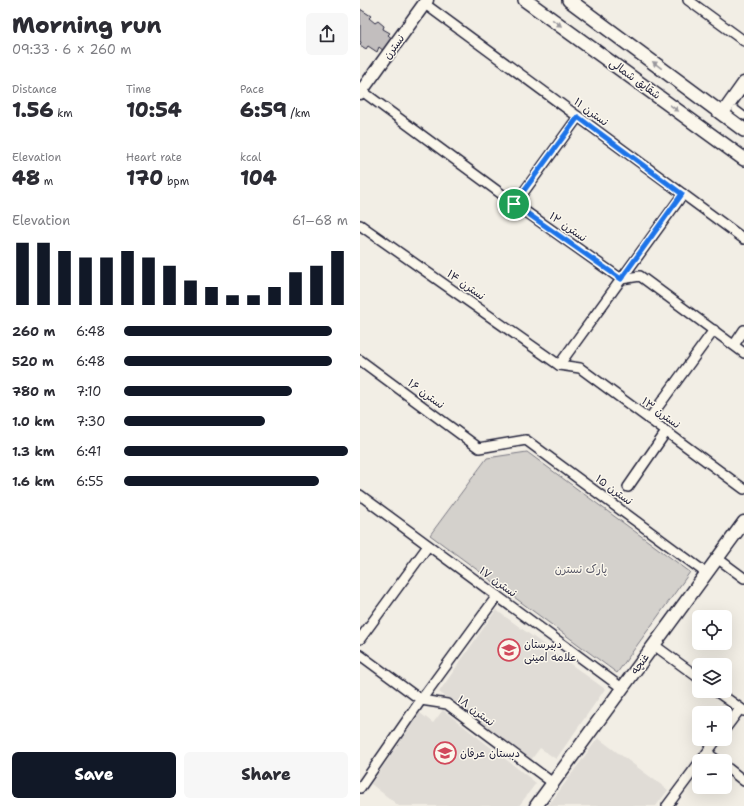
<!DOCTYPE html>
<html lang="en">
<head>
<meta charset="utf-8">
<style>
	body { margin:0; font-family:"Shantell Sans","Playpen Sans Arabic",sans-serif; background:#f7f7f7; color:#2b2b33; height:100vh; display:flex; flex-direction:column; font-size:15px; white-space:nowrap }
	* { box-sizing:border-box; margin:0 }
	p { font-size:13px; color:#7c7c81 }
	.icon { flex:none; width:22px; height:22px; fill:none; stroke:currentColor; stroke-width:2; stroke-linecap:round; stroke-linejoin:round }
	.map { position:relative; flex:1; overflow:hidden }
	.side { display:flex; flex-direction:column; background:#fff; width:360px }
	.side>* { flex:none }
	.controls { position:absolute; left:332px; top:610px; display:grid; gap:8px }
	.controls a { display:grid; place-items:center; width:40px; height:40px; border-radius:6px; background:#fff; box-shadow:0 4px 16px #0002; font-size:20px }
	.pin { position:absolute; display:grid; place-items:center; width:34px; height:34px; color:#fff; margin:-17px; border:2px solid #fff; border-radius:50%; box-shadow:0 1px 4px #0007 }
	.round { display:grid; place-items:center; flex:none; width:42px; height:42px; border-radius:6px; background:#f7f7f7 }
	.overview { display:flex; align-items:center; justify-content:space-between; height:68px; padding:0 12px }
	h1 { font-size:22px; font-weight:800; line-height:30px }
	.stats { display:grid; grid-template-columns:repeat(3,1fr); gap:6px; height:68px; padding:4px 12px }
	.stats div { display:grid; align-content:center }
	.stats b { font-size:20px; font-weight:800 }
	.stats small { font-size:11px; font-weight:400 }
	.stats p { font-size:11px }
	.chart { height:112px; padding:8px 12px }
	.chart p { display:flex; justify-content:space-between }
	.chart svg { width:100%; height:72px; margin-top:4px; stroke:#111827; stroke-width:6 }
	.button { display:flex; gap:8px; margin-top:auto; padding:8px 12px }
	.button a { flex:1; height:46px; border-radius:6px; background:#111827; color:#fff; font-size:16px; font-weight:800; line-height:46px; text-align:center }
	.button a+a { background:#f7f7f7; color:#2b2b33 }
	ul { padding:0 12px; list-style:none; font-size:13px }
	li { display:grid; grid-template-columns:64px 48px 1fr; align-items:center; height:30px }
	li i { height:10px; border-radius:5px; background:#111827 }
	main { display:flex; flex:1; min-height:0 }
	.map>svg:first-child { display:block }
</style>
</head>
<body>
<main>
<section class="side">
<div class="overview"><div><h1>Morning run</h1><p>09:33 · 6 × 260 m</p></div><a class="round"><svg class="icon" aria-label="share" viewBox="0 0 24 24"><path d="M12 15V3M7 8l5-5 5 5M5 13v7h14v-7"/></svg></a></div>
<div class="stats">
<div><p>Distance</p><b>1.56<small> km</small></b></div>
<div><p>Time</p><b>10:54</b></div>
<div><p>Pace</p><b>6:59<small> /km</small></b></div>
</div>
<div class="stats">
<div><p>Elevation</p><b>48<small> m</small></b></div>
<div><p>Heart rate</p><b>170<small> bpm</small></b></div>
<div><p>kcal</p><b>104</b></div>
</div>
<div class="chart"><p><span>Elevation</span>61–68 m</p>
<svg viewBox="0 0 160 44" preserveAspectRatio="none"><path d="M5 44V6M15 44V6M25 44V11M35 44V15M45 44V15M55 44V11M65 44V15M75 44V20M85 44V29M95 44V33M105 44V38M115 44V38M125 44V33M135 44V24M145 44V20M155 44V11"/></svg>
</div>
<ul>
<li><b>260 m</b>6:48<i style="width:93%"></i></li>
<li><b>520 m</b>6:48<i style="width:93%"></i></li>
<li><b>780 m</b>7:10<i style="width:75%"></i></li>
<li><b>1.0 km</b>7:30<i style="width:63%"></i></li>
<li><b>1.3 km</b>6:41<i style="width:100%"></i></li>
<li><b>1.6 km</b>6:55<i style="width:87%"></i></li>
</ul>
<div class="button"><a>Save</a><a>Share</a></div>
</section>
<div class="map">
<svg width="384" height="806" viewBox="0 0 384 806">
	<rect width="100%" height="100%" fill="#f2eee5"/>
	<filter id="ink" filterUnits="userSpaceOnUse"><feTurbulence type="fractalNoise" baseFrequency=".025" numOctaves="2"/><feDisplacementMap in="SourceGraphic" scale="8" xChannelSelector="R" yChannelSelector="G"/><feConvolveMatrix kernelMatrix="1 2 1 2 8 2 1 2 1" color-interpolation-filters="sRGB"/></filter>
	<g filter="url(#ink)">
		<g fill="#e0dcd6">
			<polygon points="136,610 245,689 196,759 180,748 171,760 79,692"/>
			<polygon points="83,710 176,783 159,806 39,806 11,784 60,713 73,723"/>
			<polygon points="238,738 308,790 296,806 188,806"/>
		</g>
		<polygon fill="#d4d1cc" stroke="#7b7a84" points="167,452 330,572 257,673 70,535 127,458"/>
		<polygon fill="#c2bebe" stroke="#22223b" points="0,9 11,16 9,18 15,23 18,21 24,26 23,29 30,33 28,35 34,40 25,52 19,47 17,52 8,46 6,49 0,45 1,42 0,41"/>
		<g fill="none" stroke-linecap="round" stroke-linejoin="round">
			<g stroke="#22223b" stroke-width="10">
				<polyline id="pedestrian" points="376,110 384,116"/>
			</g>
			<g stroke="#22223b" stroke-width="12">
				<g id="minor">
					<polyline points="328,0 384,41"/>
					<polyline points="65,4 384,239"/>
					<polyline points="2,91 155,204 261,279 280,276 384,353"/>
					<polyline points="155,204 218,117"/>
					<polyline points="0,225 199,365 220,368 384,489"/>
					<polyline points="374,345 384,330"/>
					<polyline points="0,360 119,448 166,440 346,573"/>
					<polyline points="199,365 323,194"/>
					<polyline points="289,419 354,330"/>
					<polyline points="268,487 306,432"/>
					<polyline points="0,495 262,688"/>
					<polyline points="357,558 384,578"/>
					<polyline points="0,639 68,546"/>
					<polyline points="294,645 339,678"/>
					<polyline points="0,655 61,700 87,704 193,783"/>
					<polyline points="356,691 384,711"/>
					<polyline points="365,729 380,709"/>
					<polyline points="347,753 358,761"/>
					<polyline points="341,761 357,739"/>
					<polyline points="365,766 384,781"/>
					<polyline points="0,788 61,700 137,596"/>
					<polyline points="307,806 339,763"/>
				</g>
			</g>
			<g stroke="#22223b" stroke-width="15">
				<g id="tertiary">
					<polyline points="0,93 67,0"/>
					<polyline points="362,114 384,83"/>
					<polyline points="176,806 384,522"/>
				</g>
			</g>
			<g stroke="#22223b" stroke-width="16">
				<g id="secondary">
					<polyline points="165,0 384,159"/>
					<polyline points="209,0 384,130"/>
				</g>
			</g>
			<use href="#pedestrian" stroke="#fbf7ec" stroke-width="7"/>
			<use href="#minor" stroke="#fbf7ec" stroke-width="9"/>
			<use href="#tertiary" stroke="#fbf7ec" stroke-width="12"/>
			<use href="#secondary" stroke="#fbf7ec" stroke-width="13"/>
		</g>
		<defs><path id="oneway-solid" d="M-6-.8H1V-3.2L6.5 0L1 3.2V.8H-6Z"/></defs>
		<g fill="#99979c">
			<use href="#oneway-solid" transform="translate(197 23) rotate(36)"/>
			<use href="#oneway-solid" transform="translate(297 65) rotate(-143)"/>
			<use href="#oneway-solid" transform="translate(314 108) rotate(36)"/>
		</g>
	</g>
	<g fill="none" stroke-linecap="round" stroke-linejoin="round" filter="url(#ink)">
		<g stroke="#fff" stroke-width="8">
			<polygon id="route" points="218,117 322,194 261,279 154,204"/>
		</g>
		<use href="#route" stroke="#1a73e8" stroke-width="5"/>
	</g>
	<defs>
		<g id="school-ring" transform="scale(1.15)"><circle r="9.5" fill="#fbf7ec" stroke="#d1495b" stroke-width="1.5"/><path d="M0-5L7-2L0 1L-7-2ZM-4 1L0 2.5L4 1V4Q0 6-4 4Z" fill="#d1495b"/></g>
	</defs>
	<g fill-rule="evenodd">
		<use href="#school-ring" x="149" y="650"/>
		<use href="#school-ring" x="85" y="753"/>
	</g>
	<g text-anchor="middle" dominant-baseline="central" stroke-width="3" stroke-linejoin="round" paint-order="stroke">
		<g font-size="11" fill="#22223b" stroke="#fbf7ec">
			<text transform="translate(34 47) rotate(-54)">نسترن</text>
			<text transform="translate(275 79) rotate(36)">شقایق شمالی</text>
			<text transform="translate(231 112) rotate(36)">نسترن ۱۱</text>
			<text transform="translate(208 227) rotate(35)">نسترن ۱۲</text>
			<text transform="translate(106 285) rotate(35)">نسترن ۱۴</text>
			<text transform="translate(66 394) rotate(36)">نسترن ۱۶</text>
			<text transform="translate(301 413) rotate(36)">نسترن ۱۳</text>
			<text transform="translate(254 490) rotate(36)">نسترن ۱۵</text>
			<text transform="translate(138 582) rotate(36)">نسترن ۱۷</text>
			<text transform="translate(280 664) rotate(-54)">غنچه</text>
			<text transform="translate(116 711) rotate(37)">نسترن ۱۸</text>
		</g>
		<g font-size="11" fill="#575766" stroke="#fbf7ec">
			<text x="221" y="569">پارک نسترن</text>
		</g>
		<g font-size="11" fill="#22223b" stroke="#fbf7ec" text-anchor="start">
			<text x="164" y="644">دبیرستان<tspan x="164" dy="13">علامه امینی</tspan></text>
			<text x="100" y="753">دبستان عرفان</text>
		</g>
	</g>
</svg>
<div class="controls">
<a><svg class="icon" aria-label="locate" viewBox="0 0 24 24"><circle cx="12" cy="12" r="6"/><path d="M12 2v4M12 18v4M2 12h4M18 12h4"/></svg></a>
<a><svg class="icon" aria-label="layers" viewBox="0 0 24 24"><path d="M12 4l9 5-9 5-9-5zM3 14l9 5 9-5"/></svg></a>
<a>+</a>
<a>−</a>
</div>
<div class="pin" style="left:154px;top:204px;background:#1e9e55"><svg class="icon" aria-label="arrive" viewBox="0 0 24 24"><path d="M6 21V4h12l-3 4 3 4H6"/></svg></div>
</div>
</main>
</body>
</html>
